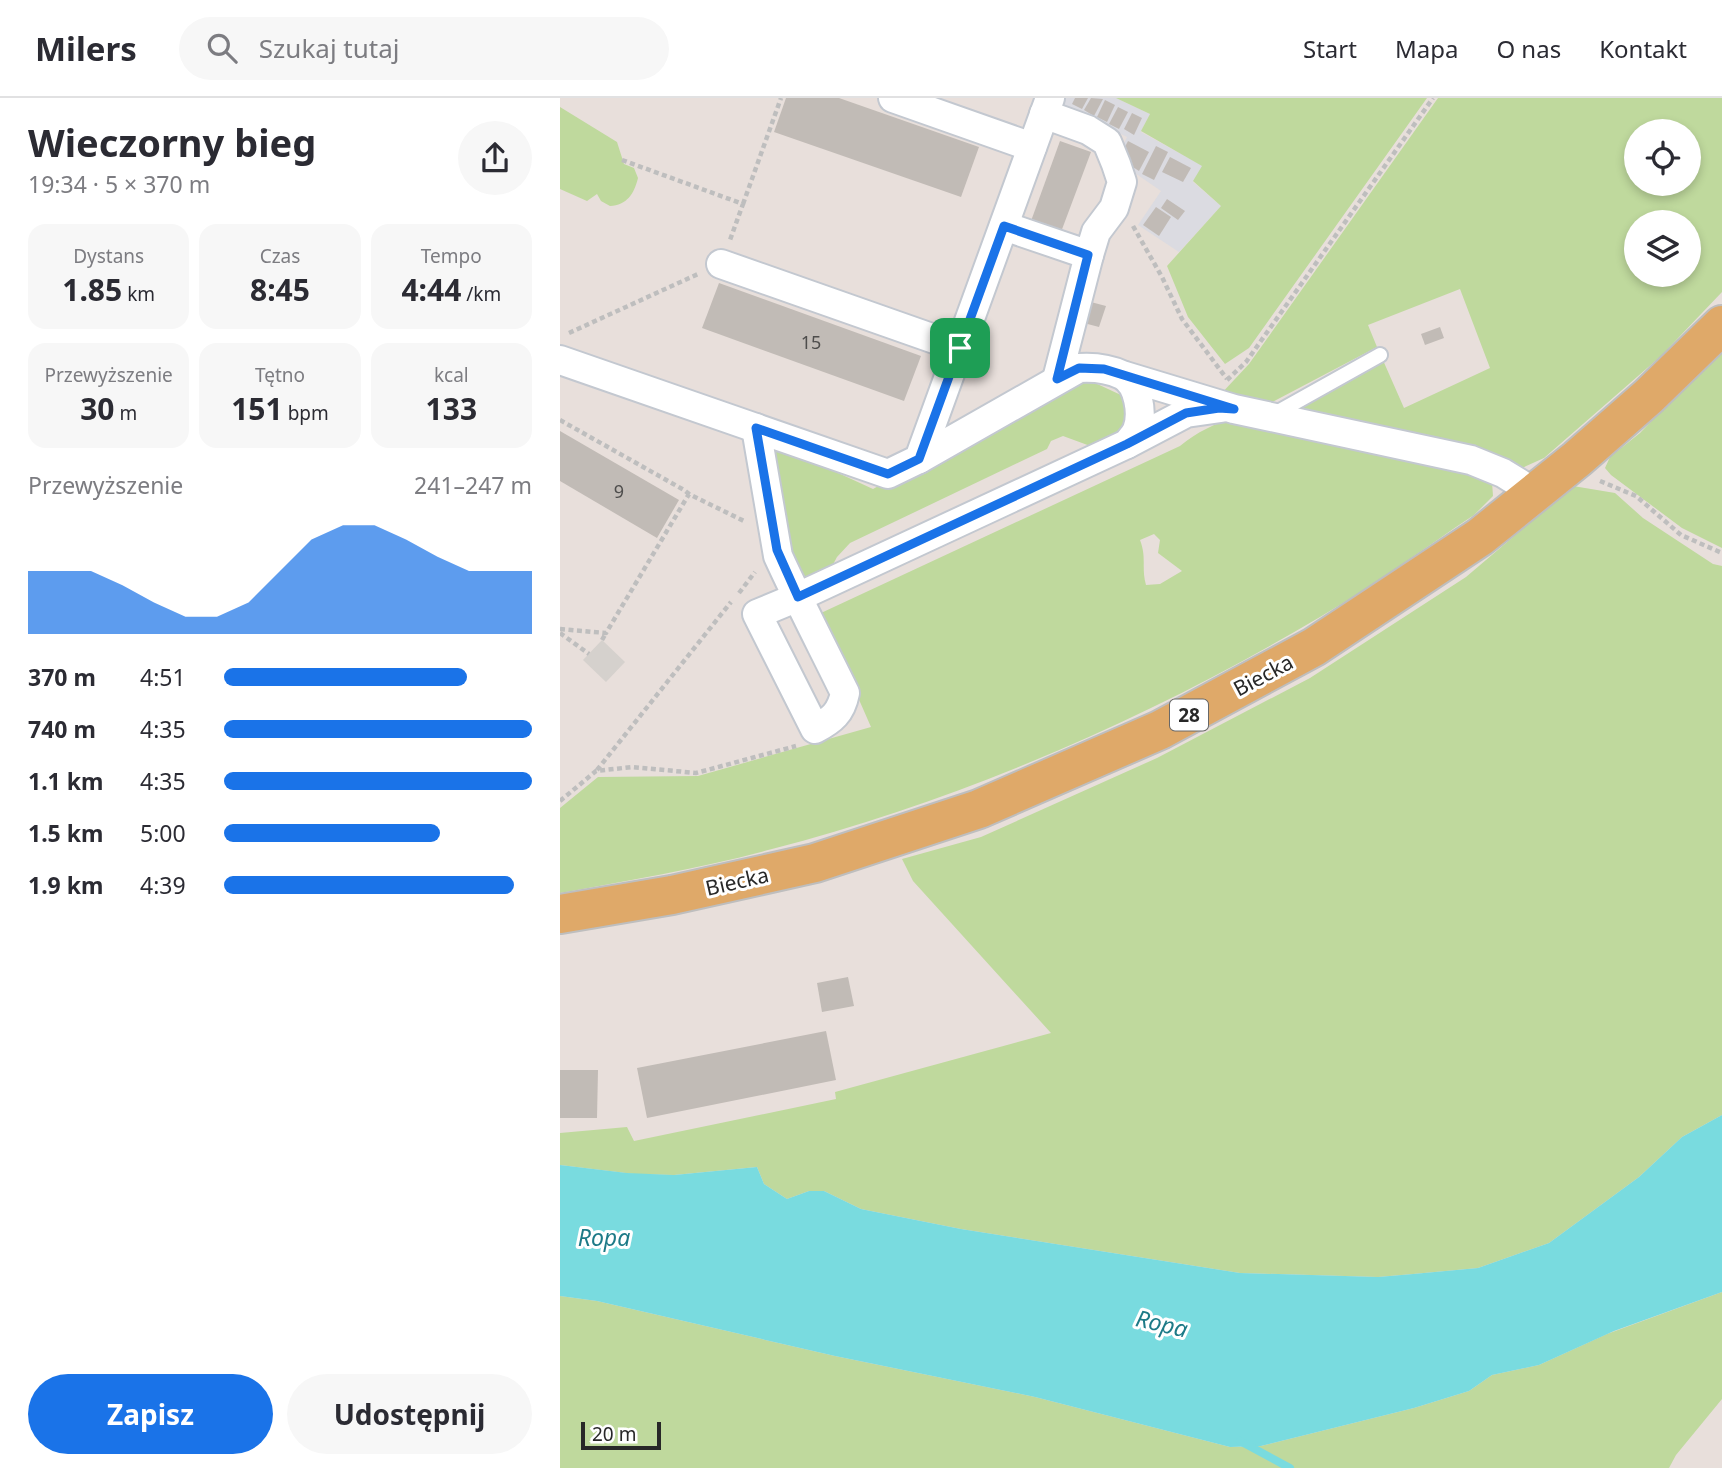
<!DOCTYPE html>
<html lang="pl">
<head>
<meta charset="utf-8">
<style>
	body { margin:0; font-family:"Noto Sans",sans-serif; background:#f7f7f7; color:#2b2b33; height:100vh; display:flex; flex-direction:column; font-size:26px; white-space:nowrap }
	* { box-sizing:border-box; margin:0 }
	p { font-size:23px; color:#7c7c81 }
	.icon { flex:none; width:38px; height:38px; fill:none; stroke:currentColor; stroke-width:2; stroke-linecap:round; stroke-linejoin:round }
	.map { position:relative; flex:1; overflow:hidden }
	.drawer { display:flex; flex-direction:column; background:#fff; width:560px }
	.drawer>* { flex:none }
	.fabs { position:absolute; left:1064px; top:21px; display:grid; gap:14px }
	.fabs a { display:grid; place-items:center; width:77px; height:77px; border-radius:50%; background:#fff; box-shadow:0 4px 10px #0003; font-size:35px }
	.scale { position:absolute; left:21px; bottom:18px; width:80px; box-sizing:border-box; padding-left:7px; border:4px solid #282828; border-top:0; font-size:19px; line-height:24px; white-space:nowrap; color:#282828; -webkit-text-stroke:5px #fff; paint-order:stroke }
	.pin { position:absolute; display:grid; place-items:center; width:60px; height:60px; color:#fff; margin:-30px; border-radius:14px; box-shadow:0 4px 10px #0006 }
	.round { display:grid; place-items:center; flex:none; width:74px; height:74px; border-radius:37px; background:#f7f7f7 }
	.overview { display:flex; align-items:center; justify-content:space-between; height:119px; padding:0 28px }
	h1 { font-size:38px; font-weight:700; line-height:52px }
	.metrics { display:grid; grid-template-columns:repeat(3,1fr); gap:10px; height:119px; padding:7px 28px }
	.metrics div { display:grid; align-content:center; border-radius:18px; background:#f7f7f7; text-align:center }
	.metrics b { font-size:30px; font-weight:700 }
	.metrics small { font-size:19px; font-weight:400 }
	.metrics p { font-size:19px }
	.chart { height:196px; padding:14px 28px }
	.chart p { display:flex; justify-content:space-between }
	.chart svg { width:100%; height:126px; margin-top:7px; fill:#1a73e8; opacity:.7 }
	.primary-button { display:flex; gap:14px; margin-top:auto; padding:14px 28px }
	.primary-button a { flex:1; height:80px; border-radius:42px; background:#1a73e8; color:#fff; font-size:28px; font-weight:700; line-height:80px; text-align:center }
	.primary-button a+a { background:#f7f7f7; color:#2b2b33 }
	ul { padding:0 28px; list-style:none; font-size:23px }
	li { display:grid; grid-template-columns:112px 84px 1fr; align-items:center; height:52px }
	li i { height:18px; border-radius:9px; background:#1a73e8 }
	header { display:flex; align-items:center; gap:42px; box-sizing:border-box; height:98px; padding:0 35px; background:#fff; border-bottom:2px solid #e1e1e2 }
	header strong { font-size:33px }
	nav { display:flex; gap:38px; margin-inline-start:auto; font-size:24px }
	.search { width:490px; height:63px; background:#f7f7f7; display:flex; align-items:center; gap:18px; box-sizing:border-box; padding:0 24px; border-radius:38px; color:#7c7c81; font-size:26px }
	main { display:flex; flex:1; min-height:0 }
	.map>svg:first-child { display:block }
</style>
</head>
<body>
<header>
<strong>Milers</strong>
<div class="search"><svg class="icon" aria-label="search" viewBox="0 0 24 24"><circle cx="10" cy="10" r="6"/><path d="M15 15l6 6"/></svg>Szukaj tutaj</div>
<nav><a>Start</a><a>Mapa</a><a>O nas</a><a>Kontakt</a></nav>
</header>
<main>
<section class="drawer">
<div class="overview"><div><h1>Wieczorny bieg</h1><p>19:34 · 5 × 370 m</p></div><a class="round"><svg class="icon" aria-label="share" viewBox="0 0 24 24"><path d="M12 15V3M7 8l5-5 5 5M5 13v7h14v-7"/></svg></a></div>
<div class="metrics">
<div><p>Dystans</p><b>1.85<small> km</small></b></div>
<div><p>Czas</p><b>8:45</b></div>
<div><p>Tempo</p><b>4:44<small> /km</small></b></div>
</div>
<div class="metrics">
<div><p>Przewyższenie</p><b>30<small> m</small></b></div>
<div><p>Tętno</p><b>151<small> bpm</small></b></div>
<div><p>kcal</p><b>133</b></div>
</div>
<div class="chart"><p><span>Przewyższenie</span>241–247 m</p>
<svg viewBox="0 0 160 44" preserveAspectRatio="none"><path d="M0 44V22L10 22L20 22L30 27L40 33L50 38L60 38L70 33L80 22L90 11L100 6L110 6L120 11L130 17L140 22L150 22L160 22V44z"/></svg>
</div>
<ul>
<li><b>370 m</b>4:51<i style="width:79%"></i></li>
<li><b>740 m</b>4:35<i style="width:100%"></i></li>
<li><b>1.1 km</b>4:35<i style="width:100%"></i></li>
<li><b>1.5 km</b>5:00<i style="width:70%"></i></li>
<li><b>1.9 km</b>4:39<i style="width:94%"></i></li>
</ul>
<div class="primary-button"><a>Zapisz</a><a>Udostępnij</a></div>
</section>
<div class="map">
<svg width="1162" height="1370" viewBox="0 0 1162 1370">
	<rect width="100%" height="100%" fill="#e8dfdb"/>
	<polygon fill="#dbdbe1" points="498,0 556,0 590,16 581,34 643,68 633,84 661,108 619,154 578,127 601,93 556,62 567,39 496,5"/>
	<g fill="#bfd99d" fill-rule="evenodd">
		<polygon points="556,0 867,0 689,250 665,266 628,219 607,168 661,108 633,83 642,68 581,33 590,16"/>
		<path d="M878,0h284v194l-61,64 -117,102 -22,10 -14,-1 -226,-54 100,-55 22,50 86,-40 -30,-79 -92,36 9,22 -114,60 -44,-11 30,-32zM1076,33h53v53h-53zM1076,124h53v53h-53z"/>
		<path d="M0,9l57,35 7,22 10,4 4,10c-4,16 -11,27 -28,28l-9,-5 -4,-7 -10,7 -27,-12z"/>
		<polygon points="1162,250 1162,450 1122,430 1051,377 1045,370 1050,359 1080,335"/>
		<polygon points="518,277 563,298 570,328 562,343 533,349 503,338 491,343 487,351 290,445 277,459 269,474 251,482 236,475 208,363 213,345 313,391"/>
		<path d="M676,320l169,32 87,32 1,14 -19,19c-51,34 -101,71 -154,102 -170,101 -356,182 -548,232 -70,19 -141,31 -212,44v-85l38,-31 100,-1 173,-49 -50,-114 359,-167c17,-14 35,-23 56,-28zM594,436l6,6 -2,13 24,18 -22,13 -14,1c-5,-17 1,-27 -6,-45z"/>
		<polygon points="1013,388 1055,395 1083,420 1153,466 1162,468 1162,1017 1122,1039 1079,1079 989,1145 918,1170 853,1176 818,1179 680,1175 401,1131 301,1111 264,1093 249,1093 227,1101 204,1086 197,1069 114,1077 74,1076 0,1067 0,1035 67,1029 74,1043 276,1001 275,994 491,935 353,783 342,761 421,739 597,660 750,580 906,479"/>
		<polygon points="1162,1194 1162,1301 1116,1357 1109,1370 0,1370 0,1198 37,1203 275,1258 475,1299 670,1349 701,1348 854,1310 909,1293 932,1277 979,1267 1047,1236"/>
	</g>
	<polygon fill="#d5d1cd" points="42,542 65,564 46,584 23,562"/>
	<polygon fill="#79dbdf" points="1162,1017 1162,1194 1054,1233 979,1267 932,1277 909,1293 854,1310 701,1348 670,1349 475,1299 275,1258 37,1203 0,1198 0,1067 67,1075 114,1077 197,1069 204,1086 227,1101 249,1093 264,1093 301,1111 401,1131 680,1175 818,1179 853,1176 918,1170 989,1145 1079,1079 1122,1039"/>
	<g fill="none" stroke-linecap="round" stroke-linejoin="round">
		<polyline stroke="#79dbdf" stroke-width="8" points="680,1343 730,1370"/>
	</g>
	<g fill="#c1bbb6">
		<polygon points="226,0 279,0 419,49 401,99 214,34"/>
		<polygon points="515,0 528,0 522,11 512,6"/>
		<polygon points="531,0 543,1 534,18 524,12"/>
		<polygon points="545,2 555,7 547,24 537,19"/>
		<polygon points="558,9 568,14 559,31 549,26"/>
		<polygon points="572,15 582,20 574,37 564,31"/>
		<polygon points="500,43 531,54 501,134 471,123"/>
		<polygon points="568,43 589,54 579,73 559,60"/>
		<polygon points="596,48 608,54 594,82 582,76"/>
		<polygon points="610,59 631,70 623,84 602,74"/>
		<polygon points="607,101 625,113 618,122 601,110"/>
		<polygon points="596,109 611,119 599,138 583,127"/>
		<polygon points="159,185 361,258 344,303 142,230"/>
		<polygon points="527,203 546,208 539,229 520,224"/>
		<polygon points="880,229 884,240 865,247 861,236"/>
		<polygon points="0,333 119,402 97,440 0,383"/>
		<polygon points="288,879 294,908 262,914 257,885"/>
		<polygon points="266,933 276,982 87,1020 77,970"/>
		<polygon points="0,972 38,972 37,1020 0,1020"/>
	</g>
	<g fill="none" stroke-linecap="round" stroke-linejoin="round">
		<g stroke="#c3c8d0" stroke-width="18">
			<polyline id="lane" points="711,318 820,257"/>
		</g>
		<g stroke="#c3c8d0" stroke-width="32">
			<g id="street">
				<polyline points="333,0 472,49"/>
				<polyline points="484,16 528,32 547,44 556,66 562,84 554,110 536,134 529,157"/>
				<polyline points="444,128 529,157 497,281"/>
				<polyline points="161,166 400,250"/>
				<polyline points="0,262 328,376 359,361 490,0"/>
				<polyline points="565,278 674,311 911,362 943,375 975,395"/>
				<path d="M196,330l22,128c21,46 45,92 67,137 -4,20 -13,27 -30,36l-58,-115 41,-17 329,-153c3,-4 8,-9 10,-14 6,-16 2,-46 -15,-55 -13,-6 -29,-8 -43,-7l-160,91"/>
				<polyline points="567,346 626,315 661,310"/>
			</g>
		</g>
		<g stroke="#bebebe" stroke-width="42">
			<polyline id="primary" points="0,816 112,797 255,765 419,711 600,632 754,549 920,439 1017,361 1089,298 1162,227"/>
		</g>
		<g stroke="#bebebe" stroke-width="4.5" stroke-dasharray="5 3.5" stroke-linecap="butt">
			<polyline points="62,62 183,106 170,142"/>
			<polyline points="183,106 221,0"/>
			<polyline points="573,128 602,179 622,221 667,281"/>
			<polyline points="9,235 138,176"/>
			<polyline points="667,282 686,264 873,0"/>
			<polyline points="0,322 124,392 129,396"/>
			<polyline points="1040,383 1076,398 1121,437 1162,455"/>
			<polyline points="179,495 195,474"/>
			<polyline points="0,531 46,535 129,396 184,423"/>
			<polyline points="0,535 29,556"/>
			<polyline points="42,542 46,535"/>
			<polyline points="37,672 171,504"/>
			<polyline points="0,703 36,673 72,669 136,675 236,648"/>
		</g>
		<use href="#lane" stroke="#fff" stroke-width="14"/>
		<use href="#street" stroke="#fff" stroke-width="28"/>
		<use href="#primary" stroke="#dfa969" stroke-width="38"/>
	</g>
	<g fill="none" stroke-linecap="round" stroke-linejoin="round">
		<g stroke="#fff" stroke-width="14">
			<polygon id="route" points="444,128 528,157 497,281 519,270 544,271 674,311 659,310 626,315 567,346 238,499 217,452 196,330 328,376 359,361"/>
		</g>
		<use href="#route" stroke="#1a73e8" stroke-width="9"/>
	</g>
	<g text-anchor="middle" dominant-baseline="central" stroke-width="6" stroke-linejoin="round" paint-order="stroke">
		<g font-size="18" fill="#4e4d4c">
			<text x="251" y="244">15</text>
			<text x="59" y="393">9</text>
		</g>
		<rect fill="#fff" stroke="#686868" stroke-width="2" x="610" y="601.5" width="38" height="31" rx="5"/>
		<g font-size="19" font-weight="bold" fill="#282828">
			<text x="629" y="617">28</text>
		</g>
		<g font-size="21" fill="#282828" stroke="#fff">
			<text transform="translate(703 577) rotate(-28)">Biecka</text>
			<text transform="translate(177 783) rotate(-13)">Biecka</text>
		</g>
		<g font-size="23" font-style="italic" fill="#1d7a87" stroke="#fff">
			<text x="44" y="1139">Ropa</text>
			<text transform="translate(602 1225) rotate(13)">Ropa</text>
		</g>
	</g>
</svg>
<div class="fabs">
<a><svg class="icon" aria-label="locate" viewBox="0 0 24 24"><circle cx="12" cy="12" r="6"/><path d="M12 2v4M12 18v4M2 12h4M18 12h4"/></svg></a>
<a><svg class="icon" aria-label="layers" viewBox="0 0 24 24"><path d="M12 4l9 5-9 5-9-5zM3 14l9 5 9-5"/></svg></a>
</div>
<div class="scale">20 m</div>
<div class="pin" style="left:400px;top:250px;background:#1e9e55"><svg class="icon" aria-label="arrive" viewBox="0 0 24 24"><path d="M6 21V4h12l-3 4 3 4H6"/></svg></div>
</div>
</main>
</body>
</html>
